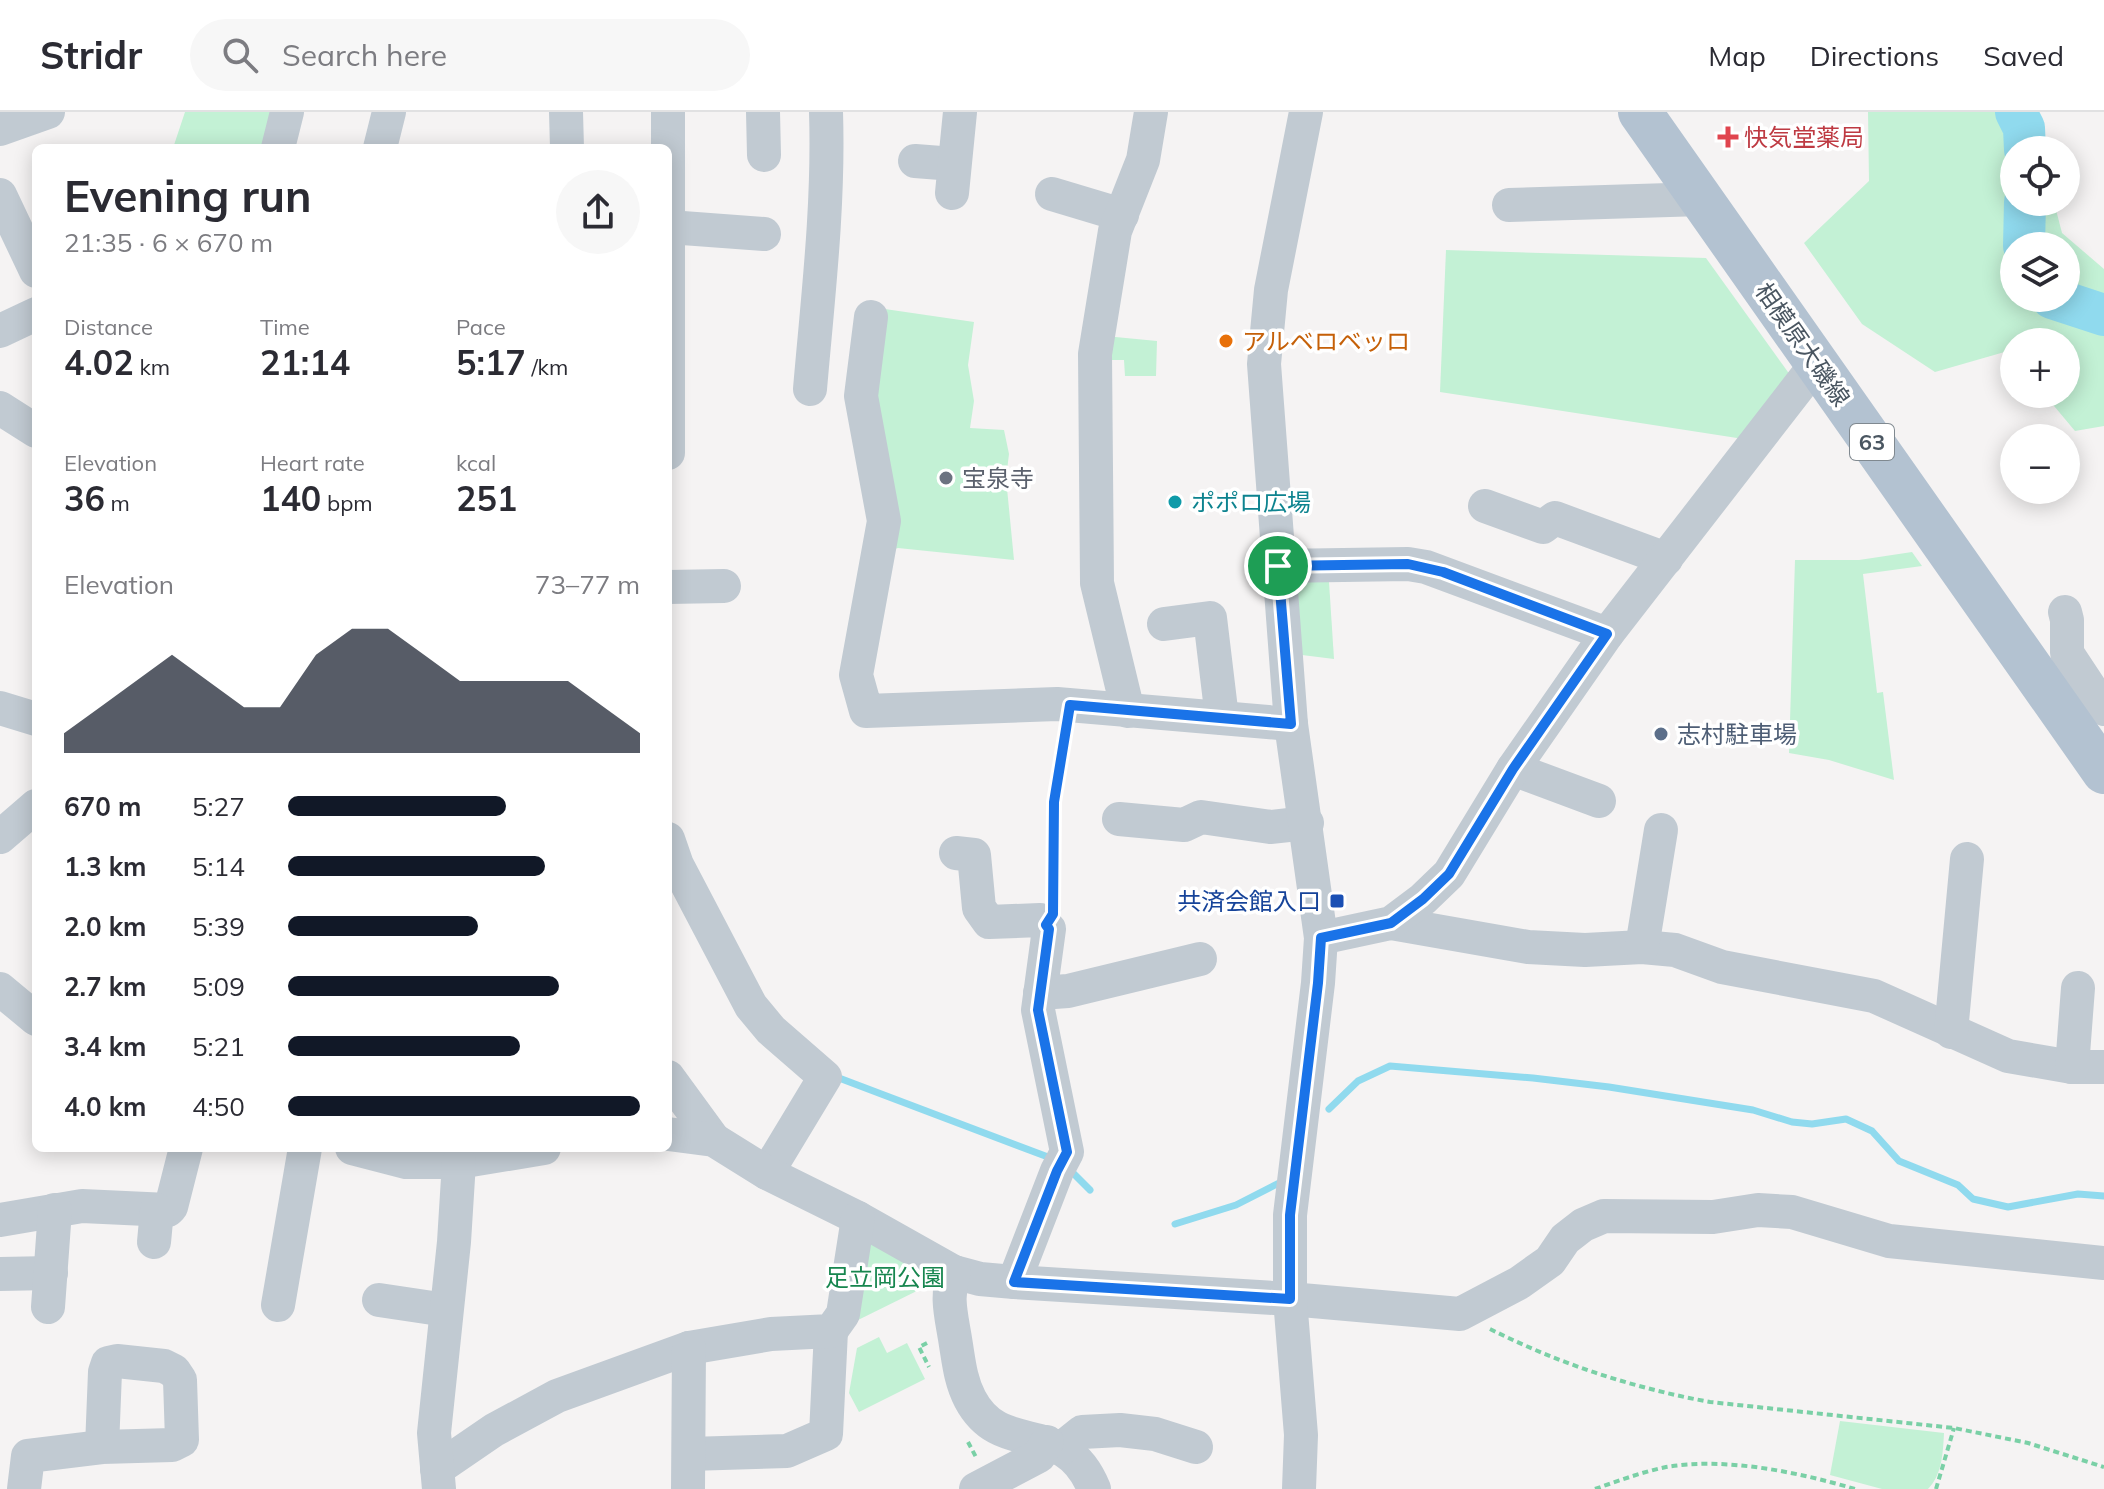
<!DOCTYPE html>
<html lang="en">
<head>
<meta charset="utf-8">
<style>
	body { margin:0; font-family:Mulish,"Noto Sans JP",sans-serif; background:#f7f7f7; color:#2b2b33; height:100vh; display:flex; flex-direction:column; font-size:30px; white-space:nowrap }
	* { box-sizing:border-box; margin:0 }
	p { font-size:26px; color:#7c7c81 }
	.icon { flex:none; width:44px; height:44px; fill:none; stroke:currentColor; stroke-width:2; stroke-linecap:round; stroke-linejoin:round }
	.map { position:relative; flex:1; overflow:hidden }
	.details { position:absolute; left:32px; top:32px; width:640px; height:1008px; display:flex; flex-direction:column; background:#fff; border-radius:12px; box-shadow:0 4px 20px #0003 }
	.details>* { flex:none }
	.controls { position:absolute; left:2000px; top:24px; display:grid; gap:16px }
	.controls a { display:grid; place-items:center; width:80px; height:80px; border-radius:50%; background:#fff; box-shadow:0 4px 20px #0003; font-size:40px }
	.pin { position:absolute; display:grid; place-items:center; width:68px; height:68px; color:#fff; margin:-34px; border:4px solid #fff; border-radius:50%; box-shadow:0 2px 8px #0007 }
	.round { display:grid; place-items:center; flex:none; width:84px; height:84px; border-radius:42px; background:#f7f7f7 }
	.head { display:flex; align-items:center; justify-content:space-between; height:136px; padding:0 32px }
	h1 { font-size:44px; font-weight:700; line-height:60px }
	.stats { display:grid; grid-template-columns:repeat(3,1fr); gap:12px; height:136px; padding:8px 32px }
	.stats div { display:grid; align-content:center }
	.stats b { font-size:34px; font-weight:700 }
	.stats small { font-size:22px; font-weight:400 }
	.stats p { font-size:22px }
	.chart { height:224px; padding:16px 32px }
	.chart p { display:flex; justify-content:space-between }
	.chart svg { width:100%; height:144px; margin-top:8px; fill:#111827; opacity:.7 }
	ul { padding:0 32px; list-style:none; font-size:26px }
	li { display:grid; grid-template-columns:128px 96px 1fr; align-items:center; height:60px }
	li i { height:20px; border-radius:10px; background:#111827 }
	header { display:flex; align-items:center; gap:48px; box-sizing:border-box; height:112px; padding:0 40px; background:#fff; border-bottom:2px solid #e1e1e2 }
	header strong { font-size:38px }
	nav { display:flex; gap:44px; margin-inline-start:auto; font-size:28px }
	.search { width:560px; height:72px; background:#f7f7f7; display:flex; align-items:center; gap:20px; box-sizing:border-box; padding:0 28px; border-radius:44px; color:#7c7c81; font-size:30px }
	.map>svg:first-child { display:block }
</style>
</head>
<body>
<header>
<strong>Stridr</strong>
<div class="search"><svg class="icon" aria-label="search" viewBox="0 0 24 24"><circle cx="10" cy="10" r="6"/><path d="M15 15l6 6"/></svg>Search here</div>
<nav><a>Map</a><a>Directions</a><a>Saved</a></nav>
</header>
<div class="map">
<svg width="2104" height="1377" viewBox="0 0 2104 1377">
	<rect width="100%" height="100%" fill="#f5f3f3"/>
	<g fill="#c3f1d5" fill-rule="evenodd">
		<polygon points="185,0 281,0 272,36 173,36"/>
		<path d="M1868,0h164l10,38h-28v52h40l8,31 42,36v157l-29,5 -31,-37h22v-52h-52v16l-6,-7 -73,21 -73,-48 -58,-81 65,-62zM2066,134v52h-52v-52z"/>
		<polygon points="1446,138 1706,146 1793,267 1750,328 1440,280"/>
		<polygon points="878,196 974,210 968,253 974,289 970,316 1004,318 1009,342 1006,366 1014,448 898,436 884,440 874,317"/>
		<polygon points="1105,224 1157,229 1156,264 1125,264 1124,248 1111,248"/>
		<polygon points="1912,440 1922,454 1863,462 1877,581 1883,580 1894,668 1829,648 1789,641 1795,448 1859,448"/>
		<polygon points="1297,470 1329,470 1334,547 1302,543"/>
		<polygon points="874,1126 937,1169 850,1212 862,1133"/>
		<polygon points="879,1225 887,1241 907,1231 925,1267 859,1300 849,1281 857,1236"/>
		<path d="M1840,1309l104,12c-1,20 -2,42 -16,56h-46l-52,-14z"/>
	</g>
	<g fill="none" stroke-linecap="round" stroke-linejoin="round">
		<g stroke="#90daee" stroke-width="7">
			<polyline points="839,966 1048,1045"/>
			<polyline points="1329,997 1358,969 1390,954 1533,966 1609,975 1753,998 1792,1010 1812,1012 1846,1007 1872,1019 1899,1049 1958,1073 1973,1087 2008,1095 2078,1082 2104,1084"/>
			<polyline points="1071,1059 1090,1078"/>
			<polyline points="1175,1112 1236,1093 1277,1072"/>
		</g>
		<g stroke="#90daee" stroke-width="42">
			<polyline points="2016,0 2024,16 2025,38"/>
			<polyline points="2024,134 2025,90"/>
			<polyline points="2052,186 2104,203"/>
		</g>
		<g stroke="#7ad0a6" stroke-width="4" stroke-dasharray="6 4" stroke-linecap="butt">
			<polyline points="1053,785 1054,690 1065,619"/>
			<path d="M1490,1217c70,35 143,59 220,73l244,26 74,15 76,24"/>
			<polyline points="927,1231 919,1235 929,1255"/>
			<polyline points="968,1330 977,1347"/>
			<path d="M1595,1377c23,-8 47,-17 71,-22 59,-10 132,5 189,22"/>
			<polyline points="1936,1377 1954,1316"/>
		</g>
		<g stroke="#c1cad2" stroke-width="34">
			<polyline points="566,0 567,36"/>
			<polyline points="763,0 764,43"/>
			<polyline points="0,17 48,0"/>
			<polyline points="278,36 287,0"/>
			<polyline points="380,36 389,0"/>
			<polyline points="915,49 954,52"/>
			<polyline points="952,81 960,0"/>
			<polyline points="1052,82 1122,103"/>
			<polyline points="0,83 36,159"/>
			<polyline points="1509,93 1702,87"/>
			<polyline points="669,115 764,122"/>
			<polyline points="871,205 861,284 884,409 856,563 866,599 1057,592 1291,612"/>
			<polyline points="0,219 36,202"/>
			<path d="M810,277c8,-93 19,-184 16,-277"/>
			<polyline points="0,296 36,319"/>
			<polyline points="668,341 668,0"/>
			<polyline points="1485,394 1543,415 1555,406 1666,447"/>
			<polyline points="1278,454 1408,452 1426,455 1607,522"/>
			<polyline points="668,475 724,474"/>
			<polyline points="2065,500 2067,508 2067,541 2104,597"/>
			<polyline points="1164,512 1210,506 1222,606"/>
			<polyline points="0,596 36,607"/>
			<polyline points="1128,599 1097,471 1095,242 1115,119 1143,48 1151,0"/>
			<polyline points="1513,657 1599,689"/>
			<polyline points="1119,707 1184,713 1201,705 1270,715 1307,711"/>
			<polyline points="0,725 36,694"/>
			<polyline points="668,727 677,753 751,894 771,918 825,965 767,1061"/>
			<polyline points="956,741 974,743 979,796 989,810 1040,808 1049,817 1038,898 1067,1040 1057,1059 1014,1170"/>
			<polyline points="1391,811 1528,835 1585,838 1642,835 1675,838 1722,855 1874,884 2008,944 2072,955 2104,955"/>
			<polyline points="1321,826 1391,811 1423,787 1449,762 1513,657 1607,522 1817,251"/>
			<polyline points="1642,835 1661,718"/>
			<polyline points="0,877 36,907"/>
			<polyline points="1040,881 1068,879 1200,847"/>
			<polyline points="1951,920 1967,747"/>
			<polyline points="2072,955 2078,876"/>
			<polyline points="668,965 714,1028"/>
			<polyline points="668,1022 714,1028 767,1061 858,1106 954,1160 980,1167 1014,1170 1290,1187 1460,1202 1519,1171 1550,1149 1565,1127 1583,1113 1604,1104 1713,1105 1758,1098 1792,1100 1889,1129 2104,1151"/>
			<polyline points="352,1036 406,1050 459,1050 544,1036"/>
			<polyline points="0,1108 82,1094 168,1098 171,1095 186,1036"/>
			<polyline points="154,1130 157,1098"/>
			<path d="M954,1160c-9,27 -2,45 2,73 3,19 5,37 14,54 32,61 94,16 124,90"/>
			<polyline points="0,1162 51,1161"/>
			<polyline points="379,1188 446,1198"/>
			<polyline points="278,1193 305,1036"/>
			<polyline points="48,1195 55,1098"/>
			<polyline points="1062,1336 1082,1320 1120,1318 1155,1322 1196,1335"/>
			<polyline points="689,1342 787,1339 826,1322 831,1219"/>
			<polyline points="437,1357 494,1318 557,1284 689,1236 771,1222 831,1219 843,1202 858,1106"/>
			<polyline points="24,1377 28,1344 102,1335 172,1333 182,1328 180,1268 174,1259 164,1254 117,1249 108,1251 105,1260 102,1335"/>
			<polyline points="439,1377 434,1321 454,1130 459,1050"/>
			<polyline points="688,1377 689,1236"/>
			<polyline points="976,1377 1039,1344 1047,1330"/>
			<polyline points="1299,1377 1301,1323 1290,1187 1290,1103 1318,871 1321,826 1291,612 1264,252 1271,178 1306,0"/>
		</g>
		<polyline stroke="#b3c2d1" stroke-width="44" points="1640,0 2104,660"/>
	</g>
	<g fill="none" stroke-linecap="round" stroke-linejoin="round">
		<g stroke="#fff" stroke-width="16">
			<polygon id="route" points="1408,452 1443,460 1607,522 1513,657 1449,762 1423,787 1391,811 1321,826 1318,871 1290,1103 1290,1187 1014,1170 1057,1059 1067,1040 1038,898 1049,817 1046,813 1053,802 1054,690 1070,593 1291,612 1278,454"/>
		</g>
		<use href="#route" stroke="#1a73e8" stroke-width="10"/>
	</g>
	<path fill="#e0444e" stroke="#fff" stroke-width="3" d="M1724 13h8v8h8v8h-8v8h-8v-8h-8v-8h8z"/>
	<circle fill="#e8710a" stroke="#fff" stroke-width="3" cx="1226" cy="229" r="8"/>
	<circle fill="#6b7280" stroke="#fff" stroke-width="3" cx="946" cy="366" r="8"/>
	<circle fill="#0f9aa8" stroke="#fff" stroke-width="3" cx="1175" cy="390" r="8"/>
	<circle fill="#5c6f8a" stroke="#fff" stroke-width="3" cx="1661" cy="622" r="8"/>
	<rect fill="#1a4fb4" stroke="#fff" stroke-width="3" x="1329" y="781" width="16" height="16" rx="4"/>
	<g text-anchor="middle" dominant-baseline="central" stroke-width="7" stroke-linejoin="round" paint-order="stroke">
		<rect fill="#fff" stroke="#808990" stroke-width="2" x="1850" y="312" width="44" height="36" rx="6"/>
		<g font-size="22" font-weight="bold" fill="#4a5661">
			<text x="1872" y="330">63</text>
		</g>
		<g font-size="24" fill="#be3a42" stroke="#fff" text-anchor="start">
			<text x="1744" y="25">快気堂薬局</text>
		</g>
		<g font-size="24" fill="#c56008" stroke="#fff" text-anchor="start">
			<text x="1242" y="229">アルベロベッロ</text>
		</g>
		<g font-size="24" fill="#4a5661" stroke="#fff">
			<text transform="translate(1803 232) rotate(55)">相模原大磯線</text>
		</g>
		<g font-size="24" fill="#5b616d" stroke="#fff" text-anchor="start">
			<text x="962" y="366">宝泉寺</text>
		</g>
		<g font-size="24" fill="#0d838f" stroke="#fff" text-anchor="start">
			<text x="1191" y="390">ポポロ広場</text>
		</g>
		<g font-size="24" fill="#4e5e75" stroke="#fff" text-anchor="start">
			<text x="1677" y="622">志村駐車場</text>
		</g>
		<g font-size="24" fill="#164399" stroke="#fff" text-anchor="end">
			<text x="1321" y="789">共済会館入口</text>
		</g>
		<g font-size="24" fill="#17864f" stroke="#fff">
			<text x="885" y="1165">足立岡公園</text>
		</g>
	</g>
</svg>
<div class="controls">
<a><svg class="icon" aria-label="locate" viewBox="0 0 24 24"><circle cx="12" cy="12" r="6"/><path d="M12 2v4M12 18v4M2 12h4M18 12h4"/></svg></a>
<a><svg class="icon" aria-label="layers" viewBox="0 0 24 24"><path d="M12 4l9 5-9 5-9-5zM3 14l9 5 9-5"/></svg></a>
<a>+</a>
<a>−</a>
</div>
<div class="pin" style="left:1278px;top:454px;background:#1e9e55"><svg class="icon" aria-label="arrive" viewBox="0 0 24 24"><path d="M6 21V4h12l-3 4 3 4H6"/></svg></div>
<section class="details">
<div class="head"><div><h1>Evening run</h1><p>21:35 · 6 × 670 m</p></div><a class="round"><svg class="icon" aria-label="share" viewBox="0 0 24 24"><path d="M12 15V3M7 8l5-5 5 5M5 13v7h14v-7"/></svg></a></div>
<div class="stats">
<div><p>Distance</p><b>4.02<small> km</small></b></div>
<div><p>Time</p><b>21:14</b></div>
<div><p>Pace</p><b>5:17<small> /km</small></b></div>
</div>
<div class="stats">
<div><p>Elevation</p><b>36<small> m</small></b></div>
<div><p>Heart rate</p><b>140<small> bpm</small></b></div>
<div><p>kcal</p><b>251</b></div>
</div>
<div class="chart"><p><span>Elevation</span>73–77 m</p>
<svg viewBox="0 0 160 44" preserveAspectRatio="none"><path d="M0 44V38L10 30L20 22L30 14L40 22L50 30L60 30L70 14L80 6L90 6L100 14L110 22L120 22L130 22L140 22L150 30L160 38V44z"/></svg>
</div>
<ul>
<li><b>670 m</b>5:27<i style="width:62%"></i></li>
<li><b>1.3 km</b>5:14<i style="width:73%"></i></li>
<li><b>2.0 km</b>5:39<i style="width:54%"></i></li>
<li><b>2.7 km</b>5:09<i style="width:77%"></i></li>
<li><b>3.4 km</b>5:21<i style="width:66%"></i></li>
<li><b>4.0 km</b>4:50<i style="width:100%"></i></li>
</ul>
</section>
</div>
</body>
</html>
